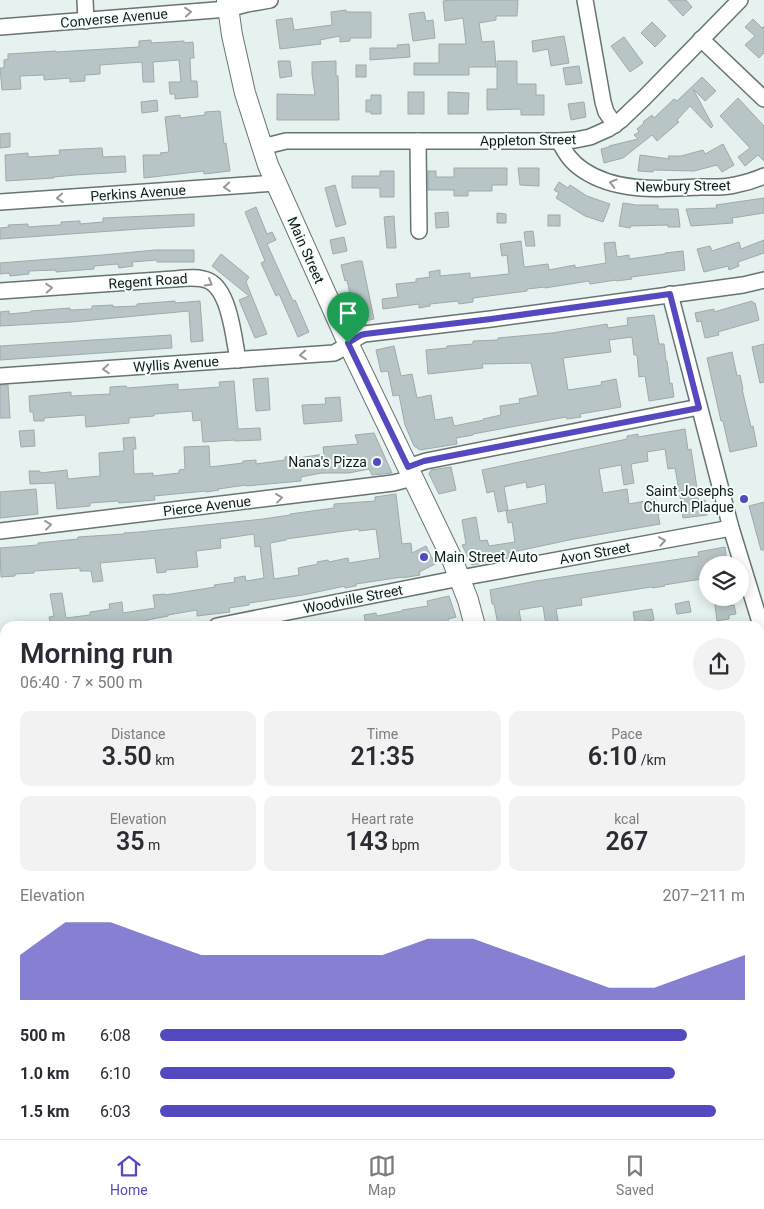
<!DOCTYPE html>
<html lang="en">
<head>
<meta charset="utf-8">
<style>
	body { margin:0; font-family:Roboto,sans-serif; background:#f2f2f3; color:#2b2b33; height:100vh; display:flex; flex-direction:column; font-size:19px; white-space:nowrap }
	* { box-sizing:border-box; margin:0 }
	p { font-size:16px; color:#7c7c81 }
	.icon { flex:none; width:28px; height:28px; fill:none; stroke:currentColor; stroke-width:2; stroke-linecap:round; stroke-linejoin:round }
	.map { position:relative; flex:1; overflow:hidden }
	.sheet { position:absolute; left:0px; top:621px; width:765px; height:519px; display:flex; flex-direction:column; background:#fff; border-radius:15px 15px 0 0; box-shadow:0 2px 12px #0003 }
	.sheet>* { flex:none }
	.tools { position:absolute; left:699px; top:556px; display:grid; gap:10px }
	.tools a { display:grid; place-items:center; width:50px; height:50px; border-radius:50%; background:#fff; box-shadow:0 2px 12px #0003; font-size:25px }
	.pin { position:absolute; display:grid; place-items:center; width:42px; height:42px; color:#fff; margin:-51px -21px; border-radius:50% 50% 50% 0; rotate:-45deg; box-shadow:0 0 5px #0007 }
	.pin .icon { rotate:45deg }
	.round { display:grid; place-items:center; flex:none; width:52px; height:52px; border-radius:26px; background:#f2f2f3 }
	.summary { display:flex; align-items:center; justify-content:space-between; height:85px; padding:0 20px }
	h1 { font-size:28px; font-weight:600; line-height:38px }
	.figures { display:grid; grid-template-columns:repeat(3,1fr); gap:8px; height:85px; padding:5px 20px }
	.figures div { display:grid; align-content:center; border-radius:10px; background:#f2f2f3; text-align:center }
	.figures b { font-size:25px; font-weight:600 }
	.figures small { font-size:14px; font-weight:400 }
	.figures p { font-size:14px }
	.chart { height:140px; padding:10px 20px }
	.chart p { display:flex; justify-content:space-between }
	.chart svg { width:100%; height:90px; margin-top:5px; fill:#5549c0; opacity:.7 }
	ul { padding:0 20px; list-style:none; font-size:16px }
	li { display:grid; grid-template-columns:80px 60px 1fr; align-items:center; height:38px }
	li i { height:12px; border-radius:6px; background:#5549c0 }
	.tabs { display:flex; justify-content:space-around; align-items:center; height:70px; border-top:1px solid #e1e1e2; background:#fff; font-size:14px; color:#7c7c81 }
	.tabs a { display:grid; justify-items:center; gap:2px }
	.tabs .current { color:#5549c0 }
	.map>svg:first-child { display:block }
</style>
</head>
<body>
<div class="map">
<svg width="764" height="1139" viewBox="0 0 764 1139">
	<rect width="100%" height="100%" fill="#e5f2ef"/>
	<g fill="#b8c5c6" stroke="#9eaaab" fill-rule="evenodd">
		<polygon points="452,0 518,0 517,16 496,16 496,20 479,23 482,42 494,41 496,67 469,67 469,75 414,75 414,63 439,63 439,44 466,44 463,18 445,21 443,1"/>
		<polygon points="668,0 686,0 692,7 683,16"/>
		<polygon points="346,10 346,12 371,12 371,38 350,38 350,41 340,42 340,36 320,40 321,44 280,49 276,20 292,18 294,30 332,25 331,12"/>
		<polygon points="424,12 426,21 433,20 435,38 413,41 409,14"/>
		<polygon points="753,19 762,28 764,26 764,53 759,58 745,45 755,36 745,27"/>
		<polygon points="652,22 666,36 655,47 641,33"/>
		<polygon points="564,36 569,63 551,66 548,49 533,52 532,41"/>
		<polygon points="624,37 643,63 630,72 611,46"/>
		<polygon points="151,40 151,43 184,41 184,43 193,42 194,58 190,58 191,81 197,81 198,97 175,99 175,94 170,94 169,82 181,82 179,60 153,62 154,82 143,82 142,62 100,65 100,74 85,75 85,81 70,82 70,78 44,80 44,75 20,76 21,89 2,90 0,68 4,68 4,60 8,59 8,54 56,51 56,52 139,47 139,41"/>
		<polygon points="409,44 410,57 370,60 370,48 398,48 397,45"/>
		<polygon points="278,61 290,61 292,76 280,78"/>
		<polygon points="336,61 336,76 338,76 339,120 277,120 277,94 315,95 312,74 312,62"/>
		<polygon points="497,61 517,61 517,84 536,84 536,95 544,95 544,115 521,115 521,109 487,110 487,89 497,89"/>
		<rect x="356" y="65" width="10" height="12"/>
		<polygon points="579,66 582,83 566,85 563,68"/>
		<polygon points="702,77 716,91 705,101 693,89 713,126 711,128 690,106 677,120 679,122 657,141 652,135 623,158 604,163 601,149 609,147 609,146 638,139 634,135 639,132 637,129 644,123 643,122 652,115 654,118 674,99 677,101"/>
		<rect x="408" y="92" width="16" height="22"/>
		<polygon points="448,92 469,93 468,114 448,114"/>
		<polygon points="371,95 381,95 381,114 371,114 371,112 366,112 366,100 371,100"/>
		<polygon points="738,98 764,126 764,161 758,155 745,166 738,157 750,148 720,116"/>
		<polygon points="157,100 158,111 142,113 141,102"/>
		<polygon points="584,102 586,117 571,120 568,104"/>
		<polygon points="220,111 224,144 226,143 230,171 204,174 204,171 144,178 143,155 161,155 160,153 169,152 165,117 180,115 180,118 205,115 205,112"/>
		<polygon points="10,133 10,147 0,148 0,134"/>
		<polygon points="723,144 734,165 722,172 717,165 694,171 653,170 653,172 638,171 640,155 670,159 668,156 681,156 703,150 705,154"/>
		<polygon points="102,148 103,157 125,156 126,172 75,175 54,177 54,178 6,181 5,155 28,153 28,157 60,155 59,150"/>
		<polygon points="454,168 507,168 507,185 492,185 492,191 468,191 468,196 454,196 454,190 428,190 428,171 436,171 436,177 454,177"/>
		<polygon points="518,168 539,168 539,186 520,185"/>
		<polygon points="380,171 394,171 394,197 380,197 380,188 352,188 352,176 380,176"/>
		<polygon points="559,182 568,188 570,185 587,196 610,204 603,222 585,216 556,198 559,193 554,190"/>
		<polygon points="335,185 346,224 336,227 325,188"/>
		<polygon points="764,198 764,213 732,218 733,223 691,226 686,209 717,208 716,205"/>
		<polygon points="623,203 636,205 658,205 658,209 678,209 680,227 668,227 668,225 631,226 630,228 619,226"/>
		<polygon points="256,207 267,234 272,232 276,240 267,244 293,301 295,300 309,332 298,337 279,294 276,296 261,263 265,261 245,212"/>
		<polygon points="448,212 449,227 436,228 435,213"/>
		<polygon points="497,213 506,214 506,223 497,223"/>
		<polygon points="194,214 194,226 140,229 0,239 0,228 9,227 8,225 28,224 28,227 41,226 61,225 61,222 80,221 80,224 103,222 103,218"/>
		<rect x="548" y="215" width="12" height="11"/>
		<polygon points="394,216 396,248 387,248 384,217"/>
		<polygon points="533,231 535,246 526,246 524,232"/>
		<polygon points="344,237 347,251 333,254 330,240"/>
		<polygon points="764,240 764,253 738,262 739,266 729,270 728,266 704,272 697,249 710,246 712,251 739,242 741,249"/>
		<polygon points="521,241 524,267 548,264 549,270 575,265 575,268 606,263 604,243 615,242 617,257 629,255 629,259 665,254 665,253 683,251 685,270 631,277 632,279 616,281 616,280 590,284 589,281 545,288 545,287 527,289 527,291 473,298 473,302 459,304 458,301 430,304 430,306 419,308 419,304 383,309 382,299 398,297 396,284 416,282 416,279 430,277 429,272 440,270 440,276 470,273 470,278 509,274 507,255 502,256 500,244"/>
		<polygon points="155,250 194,250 194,262 157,262 157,260 132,262 133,266 119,268 118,264 94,266 94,269 56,272 56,270 29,271 29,274 10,276 9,273 0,274 0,263 102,255"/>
		<polygon points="221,254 249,277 246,282 267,334 255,338 239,300 249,296 212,266"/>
		<polygon points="358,261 362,261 374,319 356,323 347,280 345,281 341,265"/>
		<polygon points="175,301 175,303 200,301 203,341 191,342 189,311 71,322 0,326 0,312 9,311 9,314 31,312 31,311 70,308 70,310 92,309 92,306 113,305 113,307 137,306 137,304"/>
		<polygon points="752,301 753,303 755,303 759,320 718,332 719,335 705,338 701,321 697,322 695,313 714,309 714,312"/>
		<polygon points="654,315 659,344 664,344 666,361 667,361 670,384 672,383 674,397 649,401 645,376 639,377 637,355 634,355 632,337 609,340 611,352 563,358 568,390 602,385 601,382 616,379 621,407 580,414 581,417 567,419 566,417 473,434 473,435 456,438 457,444 420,450 414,446 405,425 399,395 393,396 388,371 381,372 376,350 394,346 401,376 412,374 417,398 431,395 435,420 452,417 454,426 484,420 483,419 501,415 500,406 520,403 519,399 538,395 531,363 482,364 483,368 428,374 426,350 447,348 447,346 473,344 473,341 498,340 498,338 552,333 607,324 608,328 628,325 627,318"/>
		<polygon points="171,335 172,348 0,360 0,346"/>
		<polygon points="764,344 764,382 760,383 752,347"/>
		<polygon points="732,352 737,376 740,375 743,389 742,389 751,427 753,426 757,446 730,452 723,421 721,421 707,358"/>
		<polygon points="268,378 270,410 256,411 253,379"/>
		<polygon points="234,381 238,429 260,428 261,440 235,441 235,440 203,442 201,420 193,421 192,411 154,414 154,416 129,418 129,423 86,427 85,415 44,418 44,421 34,421 33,412 30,412 29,396 71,392 71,396 110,394 110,387 126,386 127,388 178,384 178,390 220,387 219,382"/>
		<polygon points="0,385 8,385 10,418 0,418"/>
		<polygon points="340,397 342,421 304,424 302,405 326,404 325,398"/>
		<polygon points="685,429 688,450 691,449 699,501 705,500 707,515 683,518 682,513 675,513 674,503 681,502 675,468 668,469 665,449 647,452 648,461 631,464 634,483 624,485 621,465 599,469 603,493 627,489 629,504 656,499 659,515 658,515 660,524 574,539 508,553 509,558 472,565 462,545 466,544 462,520 476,517 480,541 487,540 489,546 515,542 512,522 508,523 506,511 547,503 545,484 527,488 526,482 504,487 508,510 498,512 494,491 487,493 482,470 627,439 627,436 638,434 638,437"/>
		<polygon points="34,430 35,446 21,447 19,431"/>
		<polygon points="374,433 392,473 372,475 369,469 349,473 322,473 301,477 301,481 246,486 246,485 218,489 219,490 206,492 206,491 154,496 155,500 119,503 118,501 90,503 90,506 57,509 55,483 30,484 29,471 40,471 40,473 67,470 68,479 100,476 99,453 124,451 123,438 135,437 136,449 133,449 134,474 153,473 153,476 179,473 179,470 185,469 184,447 209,446 210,467 243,463 243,461 256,460 256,464 285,460 285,457 298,456 298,458 324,454 323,447 358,444 355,435"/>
		<polygon points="451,467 456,490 439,494 429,474 431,470"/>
		<polygon points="36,489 38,514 0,518 0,492"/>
		<path d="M396,494l6,50 9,-1 1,10 14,-7 9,18 -16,8 1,3 -18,3v-1l-46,7v2l-11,2v-2l-42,9 -54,8v2l-20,3 1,4 -33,4v-6l-29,5v1l-21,4 1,4 -12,2h-85l-2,-9 5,-1 -4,-22 12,-1 4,25 24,-3v-3l20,-3 -1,-5 13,-2 1,11 32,-5 -2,-13 12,-1v1l50,-8 -1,-2 21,-3 -1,-4 11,-2 1,5 18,-3 -4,-32 -5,1 -1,-13 -34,5 1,9 -25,3 2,16 -32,3v2l-9,1 -2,-15 -55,5 3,18 -10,1 -2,-11h-11v-3l-46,3v2l-19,1v2l-14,1 -1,-29 38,-3v-2l40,-4v-2l46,-3v-1l15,-1 124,-13 27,-4v-1l44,-6v-4l41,-3v-4zM359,529v2l17,-2 4,29 -31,5 -1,-5 -19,4 -1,-2 -11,2 1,2 -20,4 1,7 -25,4 -4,-36 16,-3v-1z"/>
		<polygon points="764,502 764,550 761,550 749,506"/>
		<polygon points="725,547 727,565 708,565 708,578 664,585 665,586 652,588 651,587 581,598 582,605 556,609 559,626 546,626 543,606 519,610 521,621 498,625 494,604 492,604 490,590 536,581 699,556 698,552"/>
		<polygon points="449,596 456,617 448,619 449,626 366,626 364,615 376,613 377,616 402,611 402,610 428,606 427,601"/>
		<polygon points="714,598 726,598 727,606 734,605 736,614 729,615 729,619 717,621"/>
		<polygon points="689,601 691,612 677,614 675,604"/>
		<polygon points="652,609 654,620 635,623 633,612"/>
	</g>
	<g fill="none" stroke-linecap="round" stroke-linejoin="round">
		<g stroke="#687471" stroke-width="18">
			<g id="minor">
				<polyline points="85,0 86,21"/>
				<polyline points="585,0 603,102 606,112 615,125"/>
				<polyline points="0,27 228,9 247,4 270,0"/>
				<polyline points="701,39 764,99"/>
				<polyline points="418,141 419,231"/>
				<path d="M559,141c7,13 12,21 24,29 34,23 79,19 117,17 11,0 23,1 35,-2 10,-2 20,-5 29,-9"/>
				<polyline points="262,147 286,141 559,141 575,140 590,137 608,129 621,120 644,98 740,0"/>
				<polyline points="0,202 276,183"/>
				<path d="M0,291l174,-12c11,-1 25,-3 35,2 21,10 25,59 29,79"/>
				<polyline points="670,294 731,528 764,635"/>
				<path d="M0,376l334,-23c11,-5 18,-14 30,-19l127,-15 252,-34 21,-5"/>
				<polyline points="408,467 426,461 699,407"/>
				<polyline points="0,531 393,483 413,478"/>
				<polyline points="217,626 460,578 731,528"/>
				<polyline points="0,669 5,668"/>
				<polyline points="760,674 764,674"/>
				<polyline points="0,812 5,811"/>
				<polyline points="760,893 764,892"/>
				<polyline points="0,953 5,951"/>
				<polyline points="760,1049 764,1048"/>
				<polyline points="0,1118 5,1116"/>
			</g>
		</g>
		<g stroke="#687471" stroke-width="22">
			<g id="major">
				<polyline points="227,0 232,35 245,93 268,165 348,343 452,559 468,600 475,626"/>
				<polyline points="598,1135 599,1139"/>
			</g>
		</g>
		<use href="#minor" stroke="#fff" stroke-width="15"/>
		<use href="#major" stroke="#fff" stroke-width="20"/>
	</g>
	<defs><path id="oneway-chevron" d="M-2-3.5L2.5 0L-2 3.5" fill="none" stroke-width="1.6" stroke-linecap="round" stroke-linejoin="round" transform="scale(1.25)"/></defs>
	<g stroke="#959897">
		<use href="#oneway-chevron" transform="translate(188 12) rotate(-5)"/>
		<use href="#oneway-chevron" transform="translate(613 183) rotate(-164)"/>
		<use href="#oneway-chevron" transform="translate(227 187) rotate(176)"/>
		<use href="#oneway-chevron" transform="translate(60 198) rotate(176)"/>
		<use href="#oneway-chevron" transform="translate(209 283) rotate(30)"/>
		<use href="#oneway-chevron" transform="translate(49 288) rotate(-4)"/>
		<use href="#oneway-chevron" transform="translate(303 355) rotate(176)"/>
		<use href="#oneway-chevron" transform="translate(106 369) rotate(176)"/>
		<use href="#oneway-chevron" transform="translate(279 498) rotate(-7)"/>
		<use href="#oneway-chevron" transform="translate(48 525) rotate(-7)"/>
		<use href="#oneway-chevron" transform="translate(662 541) rotate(-10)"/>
	</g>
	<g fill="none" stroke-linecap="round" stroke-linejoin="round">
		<g stroke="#fff" stroke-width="10">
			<polygon id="route" points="670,294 699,408 424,461 408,467 348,343 361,335 365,334 491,319"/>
		</g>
		<use href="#route" stroke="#5549c0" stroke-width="6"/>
	</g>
	<g fill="#5549c0" stroke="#f4fffd" stroke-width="2">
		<circle cx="377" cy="462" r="5"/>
		<circle cx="744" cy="499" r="5"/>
		<circle cx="424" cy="557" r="5"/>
	</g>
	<g text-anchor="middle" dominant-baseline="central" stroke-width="4" stroke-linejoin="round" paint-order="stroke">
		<g font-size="14" fill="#141918" stroke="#f4fffd">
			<text transform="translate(114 18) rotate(-5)">Converse Avenue</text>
			<text transform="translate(528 140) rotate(-1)">Appleton Street</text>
			<text transform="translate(683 186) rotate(-1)">Newbury Street</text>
			<text transform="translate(138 193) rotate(-4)">Perkins Avenue</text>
			<text transform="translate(306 250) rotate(66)">Main Street</text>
			<text transform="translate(148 281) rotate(-4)">Regent Road</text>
			<text transform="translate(176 364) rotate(-4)">Wyllis Avenue</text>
			<text transform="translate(207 506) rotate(-7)">Pierce Avenue</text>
			<text transform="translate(595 553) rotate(-10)">Avon Street</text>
			<text transform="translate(353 599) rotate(-11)">Woodville Street</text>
		</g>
		<g font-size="14" fill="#141918" stroke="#f4fffd" text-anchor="end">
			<text x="367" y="462">Nana's Pizza</text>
			<text x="734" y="491">Saint Josephs<tspan x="734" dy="16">Church Plaque</tspan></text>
			<text x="434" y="557" text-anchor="start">Main Street Auto</text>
		</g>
	</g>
</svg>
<div class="tools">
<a><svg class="icon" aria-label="layers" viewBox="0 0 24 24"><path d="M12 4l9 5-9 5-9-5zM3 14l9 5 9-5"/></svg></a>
</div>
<div class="pin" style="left:348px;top:343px;background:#1e9e55"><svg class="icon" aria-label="arrive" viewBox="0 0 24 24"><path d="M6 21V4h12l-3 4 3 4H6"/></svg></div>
<section class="sheet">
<div class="summary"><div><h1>Morning run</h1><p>06:40 · 7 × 500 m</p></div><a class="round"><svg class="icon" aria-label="share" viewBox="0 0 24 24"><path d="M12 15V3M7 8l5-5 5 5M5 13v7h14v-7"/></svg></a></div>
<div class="figures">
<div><p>Distance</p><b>3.50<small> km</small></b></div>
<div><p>Time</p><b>21:35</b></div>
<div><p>Pace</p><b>6:10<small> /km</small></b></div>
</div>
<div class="figures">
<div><p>Elevation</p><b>35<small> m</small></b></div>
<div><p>Heart rate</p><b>143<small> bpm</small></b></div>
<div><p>kcal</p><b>267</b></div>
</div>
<div class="chart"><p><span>Elevation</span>207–211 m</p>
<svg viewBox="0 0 160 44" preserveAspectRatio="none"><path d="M0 44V22L10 6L20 6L30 14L40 22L50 22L60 22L70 22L80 22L90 14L100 14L110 22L120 30L130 38L140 38L150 30L160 22V44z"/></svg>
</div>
<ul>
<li><b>500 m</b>6:08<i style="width:90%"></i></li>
<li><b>1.0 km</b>6:10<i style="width:88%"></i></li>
<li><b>1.5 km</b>6:03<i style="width:95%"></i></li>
</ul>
</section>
</div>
<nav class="tabs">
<a class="current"><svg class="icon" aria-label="home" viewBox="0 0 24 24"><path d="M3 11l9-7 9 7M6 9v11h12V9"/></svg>Home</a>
<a><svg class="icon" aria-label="map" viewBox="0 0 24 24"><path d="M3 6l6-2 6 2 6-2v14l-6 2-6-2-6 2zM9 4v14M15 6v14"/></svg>Map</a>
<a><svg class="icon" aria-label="saved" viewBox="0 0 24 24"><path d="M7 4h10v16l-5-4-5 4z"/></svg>Saved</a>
</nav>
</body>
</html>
